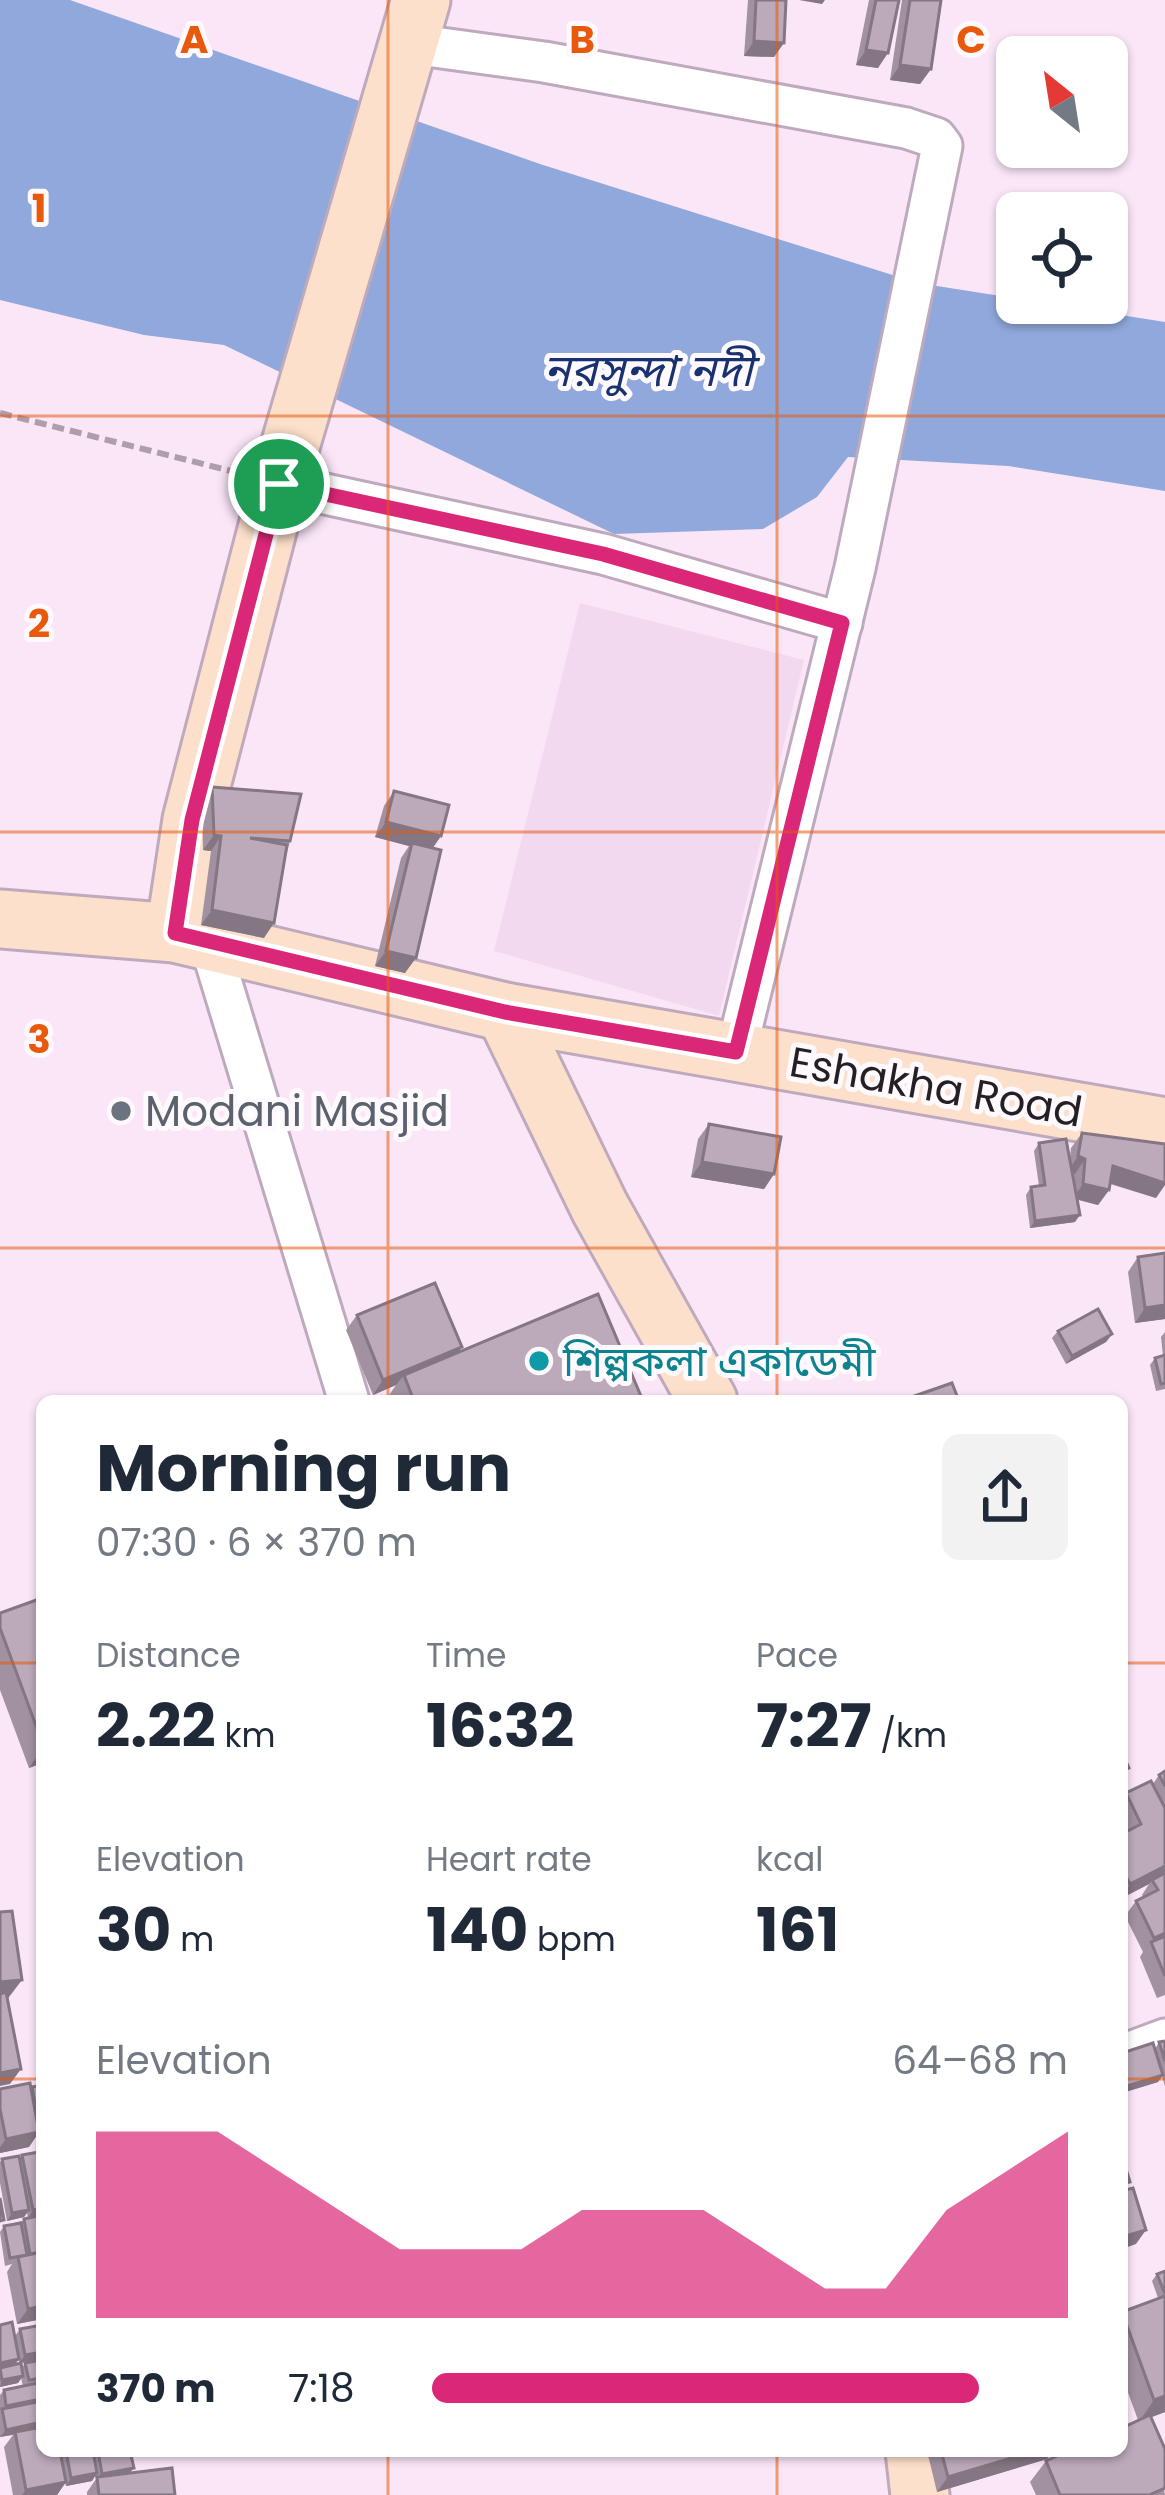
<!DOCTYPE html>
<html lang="en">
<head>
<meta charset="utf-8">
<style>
	body { margin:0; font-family:Poppins,"Noto Sans Bengali",sans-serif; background:#f2f2f3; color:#1f2937; height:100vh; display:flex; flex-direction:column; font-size:45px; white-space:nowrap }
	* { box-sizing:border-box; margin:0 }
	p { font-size:39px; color:#747a83 }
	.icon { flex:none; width:66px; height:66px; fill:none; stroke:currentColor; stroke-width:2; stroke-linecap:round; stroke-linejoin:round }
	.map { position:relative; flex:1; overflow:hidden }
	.side { position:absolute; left:36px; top:1395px; width:1092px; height:1062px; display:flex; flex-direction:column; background:#fff; border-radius:18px; box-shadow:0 3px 9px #0004 }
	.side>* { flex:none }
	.needle { width:78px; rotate:330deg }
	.fabs { position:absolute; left:996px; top:36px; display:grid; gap:24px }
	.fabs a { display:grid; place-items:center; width:132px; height:132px; border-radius:18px; background:#fff; box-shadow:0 3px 9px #0004; font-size:60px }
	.pin { position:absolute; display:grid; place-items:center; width:102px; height:102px; color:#fff; margin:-51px; border:6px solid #fff; border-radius:50%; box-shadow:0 3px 12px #0007 }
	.round { display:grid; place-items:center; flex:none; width:126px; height:126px; border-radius:18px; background:#f2f2f3 }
	.summary { display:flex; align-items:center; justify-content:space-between; height:204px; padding:0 60px }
	h1 { font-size:66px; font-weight:700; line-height:90px }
	.stats { display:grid; grid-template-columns:repeat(3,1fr); gap:18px; height:204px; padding:12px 60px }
	.stats div { display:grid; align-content:center }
	.stats b { font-size:60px; font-weight:700 }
	.stats small { font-size:33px; font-weight:400 }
	.stats p { font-size:33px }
	.chart { height:336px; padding:24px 60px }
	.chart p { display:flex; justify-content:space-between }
	.chart svg { width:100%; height:216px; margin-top:12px; fill:#db2777; opacity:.7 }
	ul { padding:0 60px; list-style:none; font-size:39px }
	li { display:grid; grid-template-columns:192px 144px 1fr; align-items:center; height:90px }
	li i { height:30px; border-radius:15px; background:#db2777 }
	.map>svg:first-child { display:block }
</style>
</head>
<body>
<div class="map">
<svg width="1165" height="2495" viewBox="0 0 1165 2495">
	<rect width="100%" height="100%" fill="#fbe6f8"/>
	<polygon fill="#f3d9f0" points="580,603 804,660 719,1016 494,951"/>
	<polygon fill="#90a8dc" points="0,0 70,0 540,164 918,283 1165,322 1165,491 1008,466 848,457 817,497 763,529 614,534 224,345 144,335 0,300"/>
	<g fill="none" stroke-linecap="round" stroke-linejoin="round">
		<g stroke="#beaabc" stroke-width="45">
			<g id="street">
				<polyline points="412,44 544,62 906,128 936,138 942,146 855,568 736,1052"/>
				<polyline points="279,484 603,554 842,623"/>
				<polyline points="210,944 349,1401"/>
				<polyline points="1122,2055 1165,2039"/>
			</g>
		</g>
		<g stroke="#beaabc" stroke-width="63">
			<g id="secondary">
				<polyline points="0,919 175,933 505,1012 1165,1127"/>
				<polyline points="175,933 192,820 279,484 421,0"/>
				<polyline points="505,1012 600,1208 708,1401"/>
				<polyline points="915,2451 920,2495"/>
			</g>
		</g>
		<polyline stroke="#ae9eac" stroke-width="6" stroke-dasharray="12 6" stroke-linecap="butt" points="0,413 235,472"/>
		<use href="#street" stroke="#fff" stroke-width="39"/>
		<use href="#secondary" stroke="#fde0cb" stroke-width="57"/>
	</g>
	<g fill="#a291a0">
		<polygon points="748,0 786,0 774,57 744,56"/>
		<polygon points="869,0 899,0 878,68 856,65"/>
		<polygon points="902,0 941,0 931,69 920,84 890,80"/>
		<polygon points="212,787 290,841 264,938 201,925 211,851 203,850 202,802"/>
		<polygon points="394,791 441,836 433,848 405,973 375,966 401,858 409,846 375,837 384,806"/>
		<polygon points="709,1124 774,1174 764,1189 691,1177 698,1139"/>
		<polygon points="1082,1133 1156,1198 1110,1184 1109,1190 1098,1205 1078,1200 1075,1222 1030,1228 1026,1195 1031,1187 1039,1186 1034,1151 1039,1143 1070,1158 1071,1148"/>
		<polygon points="1165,1253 1165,1319 1135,1323 1128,1272 1138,1257"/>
		<polygon points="357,1315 459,1351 643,1401 385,1401 396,1385 373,1395 346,1330"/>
		<polygon points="1058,1331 1112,1334 1106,1342 1066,1364 1052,1338"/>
		<polygon points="1165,1332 1165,1389 1156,1391 1150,1365 1155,1358 1163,1356 1161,1337"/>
		<polygon points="42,1598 42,1763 29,1768 0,1690 0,1613"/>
		<polygon points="1165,1771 1165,1995 1157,1998 1140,1957 1143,1952 1125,1916 1136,1901 1143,1897 1142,1895 1149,1884 1122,1898 1122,1834 1127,1831 1122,1821 1122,1799 1126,1793 1153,1784 1159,1775"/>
		<polygon points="1165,2041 1165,2086 1162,2076 1158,2082 1122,2093 1122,2053 1155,2049 1159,2042"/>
		<polygon points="42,2085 42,2132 39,2132 29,2147 0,2153 0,2089 31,2089"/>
		<polygon points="42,2154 42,2215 28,2218 27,2213 24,2217 7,2221 0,2183 0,2162 2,2159 19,2159 22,2155 40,2157"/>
		<polygon points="42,2215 42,2319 17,2324 7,2272 12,2264 5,2266 0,2232 4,2226"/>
		<polygon points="1165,2271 1165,2412 1151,2417 1165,2495 1036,2495 1030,2482 1046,2461 1138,2420 1122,2376 1122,2312 1158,2298 1152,2281 1157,2274"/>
		<polygon points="0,2325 15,2336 20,2329 42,2359 19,2363 19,2359 15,2365 22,2368 25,2363 42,2360 42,2384 39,2385 41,2396 42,2394 42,2451 130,2451 130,2473 175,2495 87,2495 87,2492 96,2479 95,2476 92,2481 66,2486 65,2483 57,2495 13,2495 4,2447 13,2435 0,2437 0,2395 4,2390 23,2386 21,2378 18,2383 0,2387"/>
		<polygon points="927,2451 1053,2451 1047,2459 937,2492"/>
	</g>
	<g fill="#847682">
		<polygon points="799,0 825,0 822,4"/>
		<polygon points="754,41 784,43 774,57 744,56"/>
		<polygon points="866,50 888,53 878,68 856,65"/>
		<polygon points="900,65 931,69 920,84 890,80"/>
		<polygon points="386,822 441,836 430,851 412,843 409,846 375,837"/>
		<polygon points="214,835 221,836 211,851 203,850"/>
		<polygon points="212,910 274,923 264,938 201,925"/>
		<polygon points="386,951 416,958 405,973 375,966"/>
		<polygon points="1078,1156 1085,1159 1075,1174 1068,1171"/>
		<polygon points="702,1162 774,1174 764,1189 691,1177"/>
		<polygon points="1113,1166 1165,1183 1165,1185 1156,1198 1103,1181"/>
		<polygon points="1083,1184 1109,1190 1098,1205 1073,1198"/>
		<polygon points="1080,1215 1075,1222 1030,1228 1035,1221"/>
		<polygon points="1165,1305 1165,1319 1135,1323 1145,1308"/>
		<polygon points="1112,1334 1106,1342 1066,1364 1072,1356"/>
		<polygon points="462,1347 452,1362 404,1375 396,1385 373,1395 383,1380"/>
		<polygon points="42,1749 42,1763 29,1768"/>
		<polygon points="1165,1866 1165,1876 1152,1880 1149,1884 1122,1898 1130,1884"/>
		<polygon points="22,1980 6,2001 0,2002 0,1982"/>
		<polygon points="21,2069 10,2084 0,2086 0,2073"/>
		<polygon points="1163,2075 1158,2082 1122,2093 1127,2086"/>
		<polygon points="42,2125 42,2132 39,2132 29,2147 0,2153 0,2147 6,2139"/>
		<polygon points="42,2209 42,2215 28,2218 33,2210"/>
		<polygon points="29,2210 24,2217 7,2221 12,2213"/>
		<polygon points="1146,2230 1136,2244 1122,2249 1122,2237"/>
		<polygon points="42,2306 42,2319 17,2324 28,2309"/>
		<polygon points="42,2352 42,2359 19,2363 25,2355"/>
		<polygon points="19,2359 13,2366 0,2369 0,2363"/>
		<polygon points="23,2376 18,2383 0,2387 2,2380"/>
		<polygon points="1165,2396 1165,2412 1139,2422 1154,2400"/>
		<polygon points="42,2422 40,2429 0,2437 6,2430"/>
		<polygon points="1035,2451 1053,2451 1047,2459 937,2492 948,2477"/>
		<polygon points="134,2468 128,2475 96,2482 102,2474"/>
		<polygon points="97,2473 92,2481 66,2486 71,2478"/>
		<polygon points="66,2482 57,2495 22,2495 26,2490"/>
	</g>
	<g fill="#bca9ba" stroke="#847682" stroke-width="3">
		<polygon points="756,0 786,0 784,43 754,41"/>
		<polygon points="876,0 899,0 888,53 866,50"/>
		<polygon points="910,0 941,0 931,69 900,65"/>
		<polygon points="212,787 301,794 290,841 250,838 287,845 274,923 212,910 221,836 214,835"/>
		<polygon points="394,791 449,805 441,836 386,822"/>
		<polygon points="412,843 441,850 416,958 386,951"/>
		<polygon points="709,1124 781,1137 774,1174 702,1162"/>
		<polygon points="1082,1133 1165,1144 1165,1183 1113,1166 1109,1190 1083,1184 1085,1159 1078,1156"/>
		<polygon points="1066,1139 1080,1215 1035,1221 1031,1187 1045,1185 1039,1143"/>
		<polygon points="1165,1253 1165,1305 1145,1308 1138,1257"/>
		<polygon points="435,1283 462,1347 383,1380 357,1315"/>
		<polygon points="598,1294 643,1401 414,1401 404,1375"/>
		<polygon points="1098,1309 1112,1334 1072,1356 1058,1331"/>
		<polygon points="1165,1355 1165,1383 1161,1384 1155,1358"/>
		<polygon points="952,1383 959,1401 904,1401 903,1400"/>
		<polygon points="42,1598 42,1742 0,1628 0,1613"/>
		<polygon points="1122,1753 1129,1768 1122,1772"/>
		<polygon points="1165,1771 1165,1786 1159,1775"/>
		<polygon points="1151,1781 1165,1808 1165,1866 1130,1884 1122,1869 1122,1848 1124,1847 1122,1834 1141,1824 1126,1793"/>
		<polygon points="1165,1873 1165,1933 1154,1938 1136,1901 1158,1890 1152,1880"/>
		<polygon points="12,1911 22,1980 0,1982 0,1912"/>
		<polygon points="1165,1936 1165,1976 1151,1942"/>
		<polygon points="6,1992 21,2069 0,2073 0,1994"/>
		<polygon points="1165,2041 1165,2061 1159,2042"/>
		<polygon points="1153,2043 1163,2075 1127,2086 1122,2070 1122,2053"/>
		<polygon points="30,2083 39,2132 6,2139 0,2109 0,2089"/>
		<polygon points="42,2085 42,2125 39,2126 32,2087"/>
		<polygon points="39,2152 42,2165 42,2209 33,2210 22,2155"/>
		<polygon points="19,2156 29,2210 12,2213 2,2159"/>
		<polygon points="1122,2156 1130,2182 1122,2184"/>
		<polygon points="1133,2188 1146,2230 1122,2237 1122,2191"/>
		<polygon points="0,2198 4,2220 0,2221"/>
		<polygon points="42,2215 42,2252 30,2254 24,2219"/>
		<polygon points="21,2223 27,2255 10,2258 4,2226"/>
		<polygon points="42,2252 42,2306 28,2309 18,2257"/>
		<polygon points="1165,2271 1165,2294 1157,2274"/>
		<polygon points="1165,2296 1165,2396 1154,2400 1122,2312"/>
		<polygon points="12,2322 19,2359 0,2363 0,2325"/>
		<polygon points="42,2325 42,2352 25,2355 20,2329"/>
		<polygon points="42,2360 42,2378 29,2380 25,2363"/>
		<polygon points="21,2363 23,2376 2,2380 0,2368"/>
		<polygon points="38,2383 41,2399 6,2406 4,2390"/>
		<polygon points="42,2401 42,2422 6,2430 2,2409"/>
		<polygon points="1150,2415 1165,2449 1165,2488 1149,2495 1060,2495 1046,2461 1068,2451 1122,2451 1122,2428"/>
		<polygon points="42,2427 42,2451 60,2451 66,2482 26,2490 15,2432"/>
		<polygon points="66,2451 93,2451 97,2473 71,2478"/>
		<polygon points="98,2451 130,2451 134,2468 102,2474"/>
		<polygon points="941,2451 1035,2451 948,2477"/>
		<polygon points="172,2468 175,2495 99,2495 97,2477"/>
	</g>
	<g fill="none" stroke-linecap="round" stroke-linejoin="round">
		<g stroke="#fff" stroke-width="24">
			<polygon id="route" points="279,484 603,554 842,623 736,1052 505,1012 175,933 192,820"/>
		</g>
		<use href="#route" stroke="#db2777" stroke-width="15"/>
	</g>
	<path fill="none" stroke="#e8590c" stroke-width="3" stroke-opacity="0.55" d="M388,0v1401M777,0v1401M0,416h1165M0,832h1165M0,1248h1165M0,1663h42M1122,1663h43M0,2079h42M1122,2079h43M388,2451v44M777,2451v44"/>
	<circle fill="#6b7280" stroke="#fef9fd" stroke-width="4.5" cx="121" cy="1111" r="12"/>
	<circle fill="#0f9aa8" stroke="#fef9fd" stroke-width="4.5" cx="539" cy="1361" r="12"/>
	<g text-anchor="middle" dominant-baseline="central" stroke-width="10" stroke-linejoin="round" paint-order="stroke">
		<g font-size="42" fill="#261e25" stroke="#fef9fd">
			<text transform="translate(936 1087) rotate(10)">Eshakha Road</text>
		</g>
		<g font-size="42" fill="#5b616d" stroke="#fef9fd" text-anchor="start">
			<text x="145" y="1111">Modani Masjid</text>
		</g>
		<g font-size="42" fill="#0d838f" stroke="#fef9fd" text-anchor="start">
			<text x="563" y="1361">শিল্পকলা একাডেমী</text>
		</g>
		<g font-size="45" font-style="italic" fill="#19316e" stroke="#fef9fd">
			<text x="648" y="370">নরসুন্দা নদী</text>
		</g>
	</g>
	<g font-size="39" text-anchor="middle" font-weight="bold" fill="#e8590c" stroke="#fef9fd" stroke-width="10" stroke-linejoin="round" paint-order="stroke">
		<text x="194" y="53">A</text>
		<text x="582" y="53">B</text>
		<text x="971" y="53">C</text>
		<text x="39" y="222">1</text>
		<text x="39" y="637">2</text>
		<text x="39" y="1053">3</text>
	</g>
</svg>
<div class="fabs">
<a><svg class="needle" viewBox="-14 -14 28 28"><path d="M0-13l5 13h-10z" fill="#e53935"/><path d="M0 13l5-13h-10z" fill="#747a83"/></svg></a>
<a><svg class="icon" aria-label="locate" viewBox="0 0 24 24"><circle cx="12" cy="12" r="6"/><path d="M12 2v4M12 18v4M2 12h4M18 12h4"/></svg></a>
</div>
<div class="pin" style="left:279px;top:484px;background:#1e9e55"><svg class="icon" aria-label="arrive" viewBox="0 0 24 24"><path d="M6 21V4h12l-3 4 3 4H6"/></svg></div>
<section class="side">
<div class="summary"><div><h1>Morning run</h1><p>07:30 · 6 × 370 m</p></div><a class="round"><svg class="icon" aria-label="share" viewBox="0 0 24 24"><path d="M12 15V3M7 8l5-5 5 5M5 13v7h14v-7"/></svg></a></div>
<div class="stats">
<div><p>Distance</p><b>2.22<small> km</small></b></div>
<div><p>Time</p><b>16:32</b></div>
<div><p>Pace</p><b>7:27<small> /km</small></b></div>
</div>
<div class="stats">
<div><p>Elevation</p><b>30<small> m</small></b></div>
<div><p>Heart rate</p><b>140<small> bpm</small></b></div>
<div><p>kcal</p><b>161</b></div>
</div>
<div class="chart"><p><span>Elevation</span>64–68 m</p>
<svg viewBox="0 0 160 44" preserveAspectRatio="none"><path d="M0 44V6L10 6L20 6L30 14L40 22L50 30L60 30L70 30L80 22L90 22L100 22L110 30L120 38L130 38L140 22L150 14L160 6V44z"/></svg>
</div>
<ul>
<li><b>370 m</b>7:18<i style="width:86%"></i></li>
</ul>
</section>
</div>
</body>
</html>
